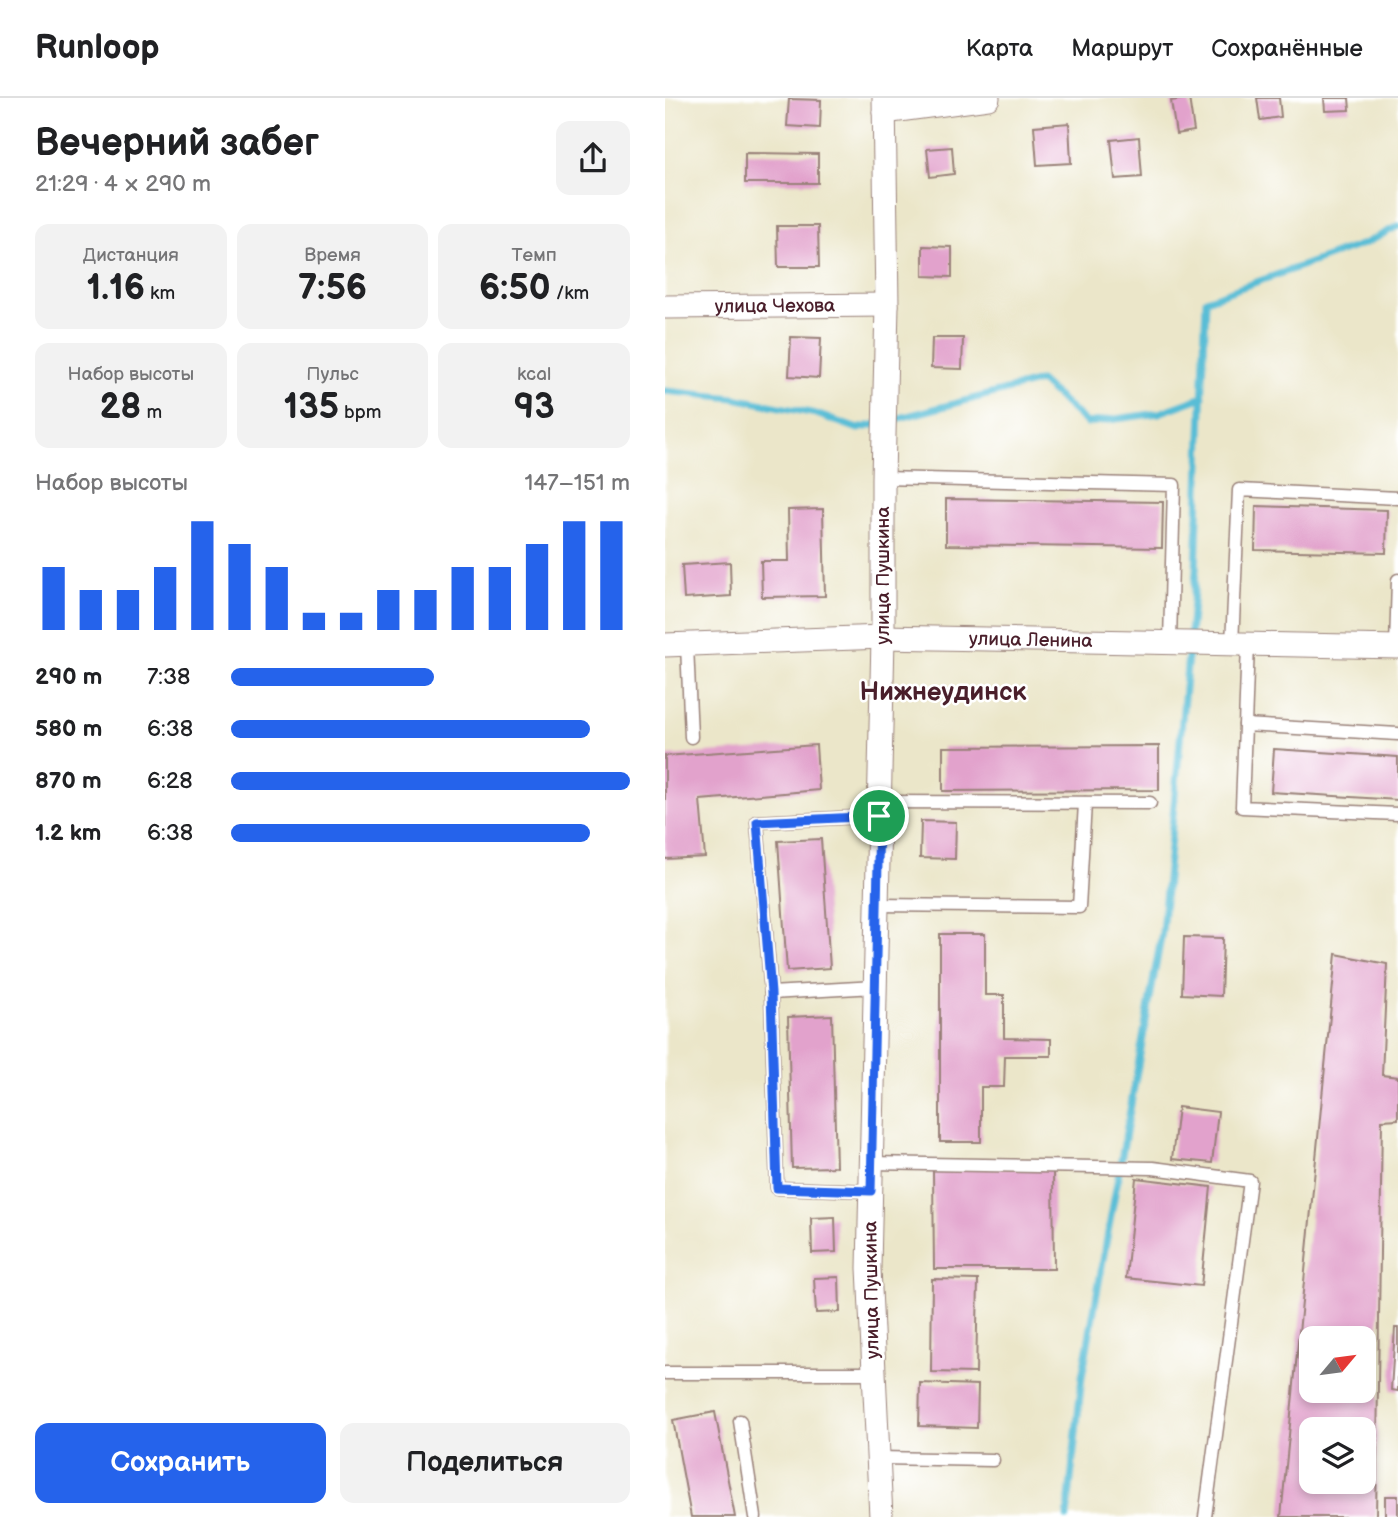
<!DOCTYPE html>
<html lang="ru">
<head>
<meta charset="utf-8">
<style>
	body { margin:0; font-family:"Balsamiq Sans",sans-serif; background:#f2f2f2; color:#202124; height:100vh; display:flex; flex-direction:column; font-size:26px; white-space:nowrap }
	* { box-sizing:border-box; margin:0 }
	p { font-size:23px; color:#757577 }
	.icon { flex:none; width:38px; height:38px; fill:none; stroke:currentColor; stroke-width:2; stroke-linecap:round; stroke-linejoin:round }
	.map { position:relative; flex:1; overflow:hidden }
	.details { display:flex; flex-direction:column; background:#fff; width:665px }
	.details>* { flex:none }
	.needle { width:46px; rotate:61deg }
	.tools { position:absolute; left:634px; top:1228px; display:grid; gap:14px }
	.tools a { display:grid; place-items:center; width:77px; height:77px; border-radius:14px; background:#fff; box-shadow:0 4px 10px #0003; font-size:35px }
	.pin { position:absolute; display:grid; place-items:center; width:60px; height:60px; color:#fff; margin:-30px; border:4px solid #fff; border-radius:50%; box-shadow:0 2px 7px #0007 }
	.round { display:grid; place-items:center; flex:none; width:74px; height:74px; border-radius:14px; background:#f2f2f2 }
	.summary { display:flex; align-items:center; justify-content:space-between; height:119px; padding:0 35px }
	h1 { font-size:38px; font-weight:700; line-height:52px }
	.metrics { display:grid; grid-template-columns:repeat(3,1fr); gap:10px; height:119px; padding:7px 35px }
	.metrics div { display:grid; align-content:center; border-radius:14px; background:#f2f2f2; text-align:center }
	.metrics b { font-size:35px; font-weight:700 }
	.metrics small { font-size:19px; font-weight:400 }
	.metrics p { font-size:19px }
	.chart { height:196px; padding:14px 35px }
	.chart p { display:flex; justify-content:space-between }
	.chart svg { width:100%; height:126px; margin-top:7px; stroke:#2563eb; stroke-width:6 }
	.button { display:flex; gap:14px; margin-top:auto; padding:14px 35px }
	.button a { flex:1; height:80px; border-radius:14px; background:#2563eb; color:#fff; font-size:28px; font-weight:700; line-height:80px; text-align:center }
	.button a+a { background:#f2f2f2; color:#202124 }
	ul { padding:0 35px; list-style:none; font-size:23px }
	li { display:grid; grid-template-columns:112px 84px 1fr; align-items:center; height:52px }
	li i { height:18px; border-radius:9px; background:#2563eb }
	header { display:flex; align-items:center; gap:42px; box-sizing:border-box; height:98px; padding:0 35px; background:#fff; border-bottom:2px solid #e0e0e0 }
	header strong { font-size:33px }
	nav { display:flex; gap:38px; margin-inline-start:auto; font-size:24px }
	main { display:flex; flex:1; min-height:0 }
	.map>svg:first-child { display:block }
</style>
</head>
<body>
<header>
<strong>Runloop</strong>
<nav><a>Карта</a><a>Маршрут</a><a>Сохранённые</a></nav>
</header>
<main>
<section class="details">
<div class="summary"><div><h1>Вечерний забег</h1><p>21:29 · 4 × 290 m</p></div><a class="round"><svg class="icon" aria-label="share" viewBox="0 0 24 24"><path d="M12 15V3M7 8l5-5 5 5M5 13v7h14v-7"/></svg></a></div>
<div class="metrics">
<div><p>Дистанция</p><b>1.16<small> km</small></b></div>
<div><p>Время</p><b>7:56</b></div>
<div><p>Темп</p><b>6:50<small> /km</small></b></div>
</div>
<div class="metrics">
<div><p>Набор высоты</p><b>28<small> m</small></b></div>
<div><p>Пульс</p><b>135<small> bpm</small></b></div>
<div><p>kcal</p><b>93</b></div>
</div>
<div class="chart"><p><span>Набор высоты</span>147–151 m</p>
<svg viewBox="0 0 160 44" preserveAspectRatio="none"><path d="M5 44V22M15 44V30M25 44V30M35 44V22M45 44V6M55 44V14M65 44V22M75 44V38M85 44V38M95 44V30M105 44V30M115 44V22M125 44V22M135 44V14M145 44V6M155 44V6"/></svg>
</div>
<ul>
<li><b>290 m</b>7:38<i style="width:51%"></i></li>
<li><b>580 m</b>6:38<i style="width:90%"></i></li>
<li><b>870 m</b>6:28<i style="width:100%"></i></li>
<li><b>1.2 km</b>6:38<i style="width:90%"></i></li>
</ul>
<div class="button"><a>Сохранить</a><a>Поделиться</a></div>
</section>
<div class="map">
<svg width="733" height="1419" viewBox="0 0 733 1419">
	<rect width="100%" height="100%" fill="#fff"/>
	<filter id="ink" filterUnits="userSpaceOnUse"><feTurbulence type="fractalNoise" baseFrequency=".0143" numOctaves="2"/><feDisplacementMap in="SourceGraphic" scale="14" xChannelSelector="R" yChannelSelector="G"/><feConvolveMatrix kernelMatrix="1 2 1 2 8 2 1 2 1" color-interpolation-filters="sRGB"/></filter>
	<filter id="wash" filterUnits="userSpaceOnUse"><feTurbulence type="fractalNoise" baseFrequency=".00686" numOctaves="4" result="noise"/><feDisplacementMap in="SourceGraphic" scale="28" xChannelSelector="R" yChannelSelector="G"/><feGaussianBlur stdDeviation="1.57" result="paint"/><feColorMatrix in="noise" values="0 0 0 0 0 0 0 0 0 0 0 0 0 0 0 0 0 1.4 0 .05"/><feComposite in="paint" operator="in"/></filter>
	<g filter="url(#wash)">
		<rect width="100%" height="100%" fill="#ebe6c9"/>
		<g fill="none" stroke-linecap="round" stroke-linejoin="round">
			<g stroke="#58bdd6" stroke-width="7">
				<polyline points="0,293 69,300 151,316 193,331 375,283 422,325 494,315 538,299"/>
				<polyline points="402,1419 417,1279 497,834 531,473 541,202 701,145 733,128"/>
			</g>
		</g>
		<g id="blocks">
			<g fill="#e2a2cc" fill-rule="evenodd">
				<polygon points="524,0 529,33 511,36 506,3"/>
				<polygon points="592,0 614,0 616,19 595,22"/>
				<polygon points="659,0 684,0 685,12 660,13"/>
				<polygon points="124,1 156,2 155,30 122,28"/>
				<polygon points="404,25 406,65 372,67 369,28"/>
				<polygon points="474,39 477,79 450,81 446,42"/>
				<polygon points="287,49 289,76 265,79 262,51"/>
				<polygon points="80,55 153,56 153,85 80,85"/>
				<polygon points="112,128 153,128 154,169 113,169"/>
				<polygon points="258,148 287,149 287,179 258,178"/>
				<polygon points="126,239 156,240 154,280 124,278"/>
				<polygon points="267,240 298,240 297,271 266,270"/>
				<polygon points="281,401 498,404 497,450 281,447"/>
				<polygon points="591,408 722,412 721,455 590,452"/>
				<polygon points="158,411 160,498 97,499 96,463 124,463 123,412"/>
				<polygon points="65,464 66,498 19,501 17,467"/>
				<polygon points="151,647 154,692 35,702 40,759 0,761 0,658"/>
				<polygon points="494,648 494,692 278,693 278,649"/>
				<polygon points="609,651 733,659 733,702 606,694"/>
				<polygon points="256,723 291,724 290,761 255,760"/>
				<polygon points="156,741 165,870 122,873 113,743"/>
				<polygon points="275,836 320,836 320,897 339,897 339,940 386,941 386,958 340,958 339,989 316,989 316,1044 275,1044"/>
				<polygon points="519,839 558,840 556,898 517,896"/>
				<path d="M671,856l51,10 -5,111 16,2v42l-16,1 -6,397h-95zM646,1241h52v52h-52zM646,1332h52v52h-52z"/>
				<polygon points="167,917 171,1069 127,1070 123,919"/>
				<polygon points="513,1009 553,1014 547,1065 507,1061"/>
				<polygon points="388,1070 389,1171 269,1171 268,1071"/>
				<polygon points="471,1080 546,1089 536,1188 461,1180"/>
				<polygon points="170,1119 171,1154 147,1155 146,1120"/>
				<polygon points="174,1179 175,1214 151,1215 149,1180"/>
				<polygon points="267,1181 313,1182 311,1275 266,1274"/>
				<polygon points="730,1230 733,1230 733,1293 726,1292"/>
				<polygon points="255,1285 313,1287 312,1330 254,1328"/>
				<polygon points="50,1314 70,1419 26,1419 8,1322"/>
				<rect x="720" y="1398" width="13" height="21"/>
			</g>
		</g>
	</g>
	<g filter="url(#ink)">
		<use href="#blocks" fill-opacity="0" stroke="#9a827a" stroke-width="2"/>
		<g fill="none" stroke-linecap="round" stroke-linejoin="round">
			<g stroke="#9a827a" stroke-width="15">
				<g id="service">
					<polyline points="218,380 509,387 505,544"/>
					<polyline points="567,546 574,392 733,400"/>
					<polyline points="583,546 577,709 733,716"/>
					<polyline points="22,547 26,639"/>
					<polyline points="731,549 733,482"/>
					<polyline points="580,627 733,636"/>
					<polyline points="214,704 485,705"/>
					<polyline points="212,807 414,809 420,705"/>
					<polyline points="210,889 106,895 92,724 214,718"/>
					<polyline points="106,895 112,1090 206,1093"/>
					<polyline points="206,1065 488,1070 585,1083 540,1419"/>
					<polyline points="0,1275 209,1275"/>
					<polyline points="75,1323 90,1419"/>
					<polyline points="213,1360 328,1362"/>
				</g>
			</g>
			<g stroke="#9a827a" stroke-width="25">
				<g id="minor">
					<polyline points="219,14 323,0"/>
					<path id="s1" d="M0,209l222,-2"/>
					<path id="s2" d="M0,547l218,-8 515,10"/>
					<path id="s3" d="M216,1419l-12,-249 14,-631v-159l4,-173 -3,-207"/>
				</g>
			</g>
			<use href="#service" stroke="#fff" stroke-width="12"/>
			<use href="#minor" stroke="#fff" stroke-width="23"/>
		</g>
	</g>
	<g fill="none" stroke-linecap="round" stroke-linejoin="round" filter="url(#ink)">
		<g stroke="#fff" stroke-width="14">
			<polygon id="route" points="214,718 206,1093 112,1090 106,895 92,724"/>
		</g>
		<use href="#route" stroke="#2563eb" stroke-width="9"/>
	</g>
	<g text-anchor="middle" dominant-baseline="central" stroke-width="5" stroke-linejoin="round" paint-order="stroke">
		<g font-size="19" fill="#4a1f2b" stroke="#fff">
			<text stroke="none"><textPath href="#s1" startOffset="110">улица Чехова</textPath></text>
			<text stroke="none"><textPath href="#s3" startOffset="942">улица Пушкина</textPath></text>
			<text stroke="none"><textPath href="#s2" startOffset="366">улица Ленина</textPath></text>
			<text transform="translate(207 1192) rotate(-91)">улица Пушкина</text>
		</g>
		<g font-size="26" font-weight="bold" fill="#4a1f2b" stroke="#fff">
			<text x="278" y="594">Нижнеудинск</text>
		</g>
	</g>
</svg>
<div class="tools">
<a><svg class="needle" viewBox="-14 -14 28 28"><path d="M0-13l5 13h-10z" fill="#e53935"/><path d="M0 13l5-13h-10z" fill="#757577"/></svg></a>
<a><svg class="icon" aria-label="layers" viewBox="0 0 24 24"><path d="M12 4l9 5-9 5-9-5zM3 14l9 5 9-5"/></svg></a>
</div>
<div class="pin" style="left:214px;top:718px;background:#1e9e55"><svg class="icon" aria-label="arrive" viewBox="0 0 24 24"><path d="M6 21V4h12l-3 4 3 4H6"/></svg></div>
</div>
</main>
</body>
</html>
